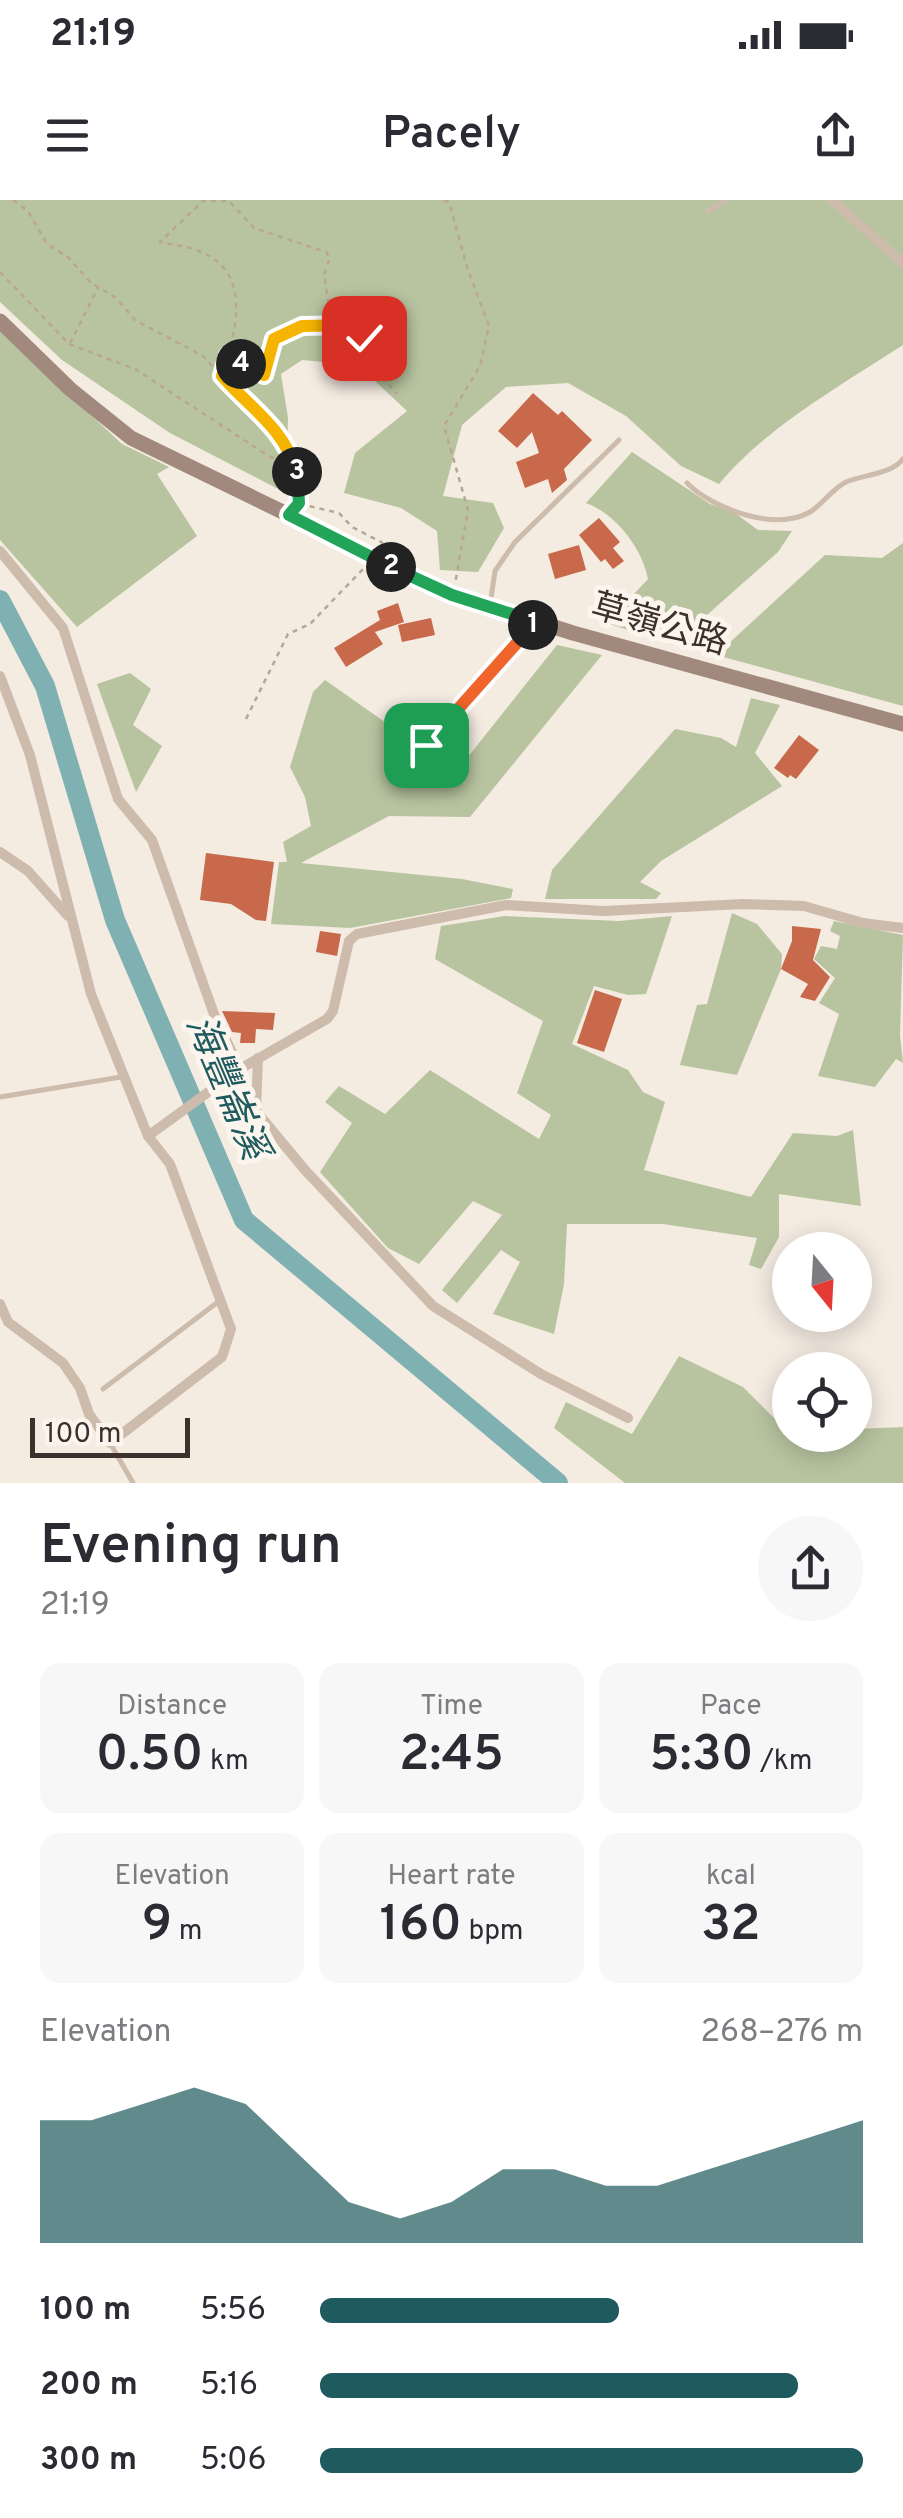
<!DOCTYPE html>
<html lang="en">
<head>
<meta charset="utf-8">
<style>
	body { margin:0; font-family:Overpass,"Noto Sans TC",sans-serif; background:#f7f7f7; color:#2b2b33; height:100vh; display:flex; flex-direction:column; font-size:38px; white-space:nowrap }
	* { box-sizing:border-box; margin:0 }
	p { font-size:32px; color:#7c7c81 }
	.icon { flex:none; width:55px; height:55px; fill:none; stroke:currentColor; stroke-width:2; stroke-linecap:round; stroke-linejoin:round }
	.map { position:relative; height:1283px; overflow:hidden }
	.panel { display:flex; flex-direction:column; background:#fff; flex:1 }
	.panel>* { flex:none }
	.needle { width:65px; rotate:162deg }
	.tools { position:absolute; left:772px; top:1032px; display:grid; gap:20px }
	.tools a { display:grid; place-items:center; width:100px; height:100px; border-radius:50%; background:#fff; box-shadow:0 5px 25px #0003; font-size:50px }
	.scale { position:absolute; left:30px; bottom:25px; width:160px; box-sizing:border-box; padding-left:10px; border:5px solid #3b302b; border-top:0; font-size:28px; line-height:35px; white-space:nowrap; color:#3b302b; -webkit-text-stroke:8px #fbf5ee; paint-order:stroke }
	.pin { position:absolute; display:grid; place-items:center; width:85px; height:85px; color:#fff; margin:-42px; border-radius:20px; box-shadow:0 5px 15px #0006 }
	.km { position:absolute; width:50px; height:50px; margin:-25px; border-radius:50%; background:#222; color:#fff; font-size:28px; line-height:50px; text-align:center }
	.round { display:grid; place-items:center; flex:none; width:105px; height:105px; border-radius:52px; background:#f7f7f7 }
	.headline { display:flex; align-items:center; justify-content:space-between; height:170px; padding:0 40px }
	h1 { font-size:55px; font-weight:600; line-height:75px }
	.figures { display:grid; grid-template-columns:repeat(3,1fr); gap:15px; height:170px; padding:10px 40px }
	.figures div { display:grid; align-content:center; border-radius:20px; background:#f7f7f7; text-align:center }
	.figures b { font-size:50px; font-weight:600 }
	.figures small { font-size:28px; font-weight:400 }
	.figures p { font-size:28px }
	.chart { height:280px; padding:20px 40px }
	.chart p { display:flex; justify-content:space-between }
	.chart svg { width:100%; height:180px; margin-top:10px; fill:#1f5a5e; opacity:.7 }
	ul { padding:0 40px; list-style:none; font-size:32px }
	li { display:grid; grid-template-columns:160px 120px 1fr; align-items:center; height:75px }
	li i { height:25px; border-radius:12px; background:#1f5a5e }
	.status { display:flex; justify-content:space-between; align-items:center; height:70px; padding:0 50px; background:#fff; direction:ltr }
	.status svg { height:28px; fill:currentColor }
	header { display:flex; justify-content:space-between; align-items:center; height:130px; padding:0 40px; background:#fff; font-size:45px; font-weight:600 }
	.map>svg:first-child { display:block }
</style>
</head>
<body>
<div class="status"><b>21:19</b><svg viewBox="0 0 49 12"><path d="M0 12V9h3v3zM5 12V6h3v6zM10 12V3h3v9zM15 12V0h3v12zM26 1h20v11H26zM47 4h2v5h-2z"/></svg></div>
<header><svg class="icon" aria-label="menu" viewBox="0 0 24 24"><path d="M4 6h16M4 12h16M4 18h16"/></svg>Pacely<svg class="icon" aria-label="share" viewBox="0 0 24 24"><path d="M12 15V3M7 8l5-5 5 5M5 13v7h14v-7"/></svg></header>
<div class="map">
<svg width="903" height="1283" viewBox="0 0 903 1283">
	<rect width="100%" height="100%" fill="#f4ebe1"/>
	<g fill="#b8c4a0">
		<path d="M0,0h903v145c-60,39 -138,83 -184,139l-38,-18 -55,-50 -58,-33 -62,4 -44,38 -19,71 50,7 11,25 -26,44 -38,-2 -3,-39 -36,-23 -57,-15 11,-40 52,-42 -49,-46 -56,-5 -21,14 7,44 -2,75 -116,-60 -108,-73 -62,-58z"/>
		<polygon points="0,130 122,244 169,267 157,274 197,336 77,427 0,340"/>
		<path d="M632,252l78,52 25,9 23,17 34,1 -14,21 -105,93 -66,-22 41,-44c-6,-31 -32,-65 -62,-76z"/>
		<polygon points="903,343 903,506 716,455 825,355 882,358"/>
		<polygon points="557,445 602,455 470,617 389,616 301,663 462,679 513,689 511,698 350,728 271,724 279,662 287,662 283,642 311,626 305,597 290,567 313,492 325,480 456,572"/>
		<polygon points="130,473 151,489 133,525 162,546 136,592 97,484"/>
		<polygon points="751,498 780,505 755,553 782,586 661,661 640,682 661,693 656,699 545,699 552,670 675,529 721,538 736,547"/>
		<polygon points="732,713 757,724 782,754 781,769 737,875 680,865 697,805 707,804"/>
		<polygon points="505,716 619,721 672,716 646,794 628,795 594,786 572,844 628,870 643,892 665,902 644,970 751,997 793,933 837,936 853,930 861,1006 779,994 779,1037 761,1069 749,1065 757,1038 663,1024 567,1024 564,1084 554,1134 493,1114 520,1062 501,1050 457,1103 442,1090 502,1015 473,1001 419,1064 388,1048 320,972 352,923 325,902 339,886 385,914 430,870 539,939 551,915 517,893 543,821 435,759 441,726"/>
		<polygon points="834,721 903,735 900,835 903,863 896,859 875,887 818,876 839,814 819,803 835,778 814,759 821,746 837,749 840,736 830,731"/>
		<polygon points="679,1156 743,1187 776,1220 790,1222 790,1235 855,1235 855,1229 903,1227 903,1283 625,1283 554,1228 566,1202 632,1234"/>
	</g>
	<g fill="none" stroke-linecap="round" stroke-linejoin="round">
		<polyline stroke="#7fb0b2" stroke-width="20" points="0,400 45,486 115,720 244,1020 558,1283"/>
	</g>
	<g fill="#c8694b">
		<polygon points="533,193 558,215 562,211 592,240 564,269 567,280 552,293 548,279 525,288 516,262 539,253 532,232 517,248 498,231"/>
		<polygon points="599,318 620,342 613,348 624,361 613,369 605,359 601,362 579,335"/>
		<polygon points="579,345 586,370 555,379 548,354"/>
		<polygon points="398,403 404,422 375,432 383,444 346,467 334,448 380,420 377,411"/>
		<polygon points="431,418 435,435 402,442 398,425"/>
		<polygon points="799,535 819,550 796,579 790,575 788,578 774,568"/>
		<polygon points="206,653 274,662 266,721 256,720 231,704 200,700"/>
		<polygon points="792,726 821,729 813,760 830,777 815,801 800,797 808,784 781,769 792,741"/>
		<polygon points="320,731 341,734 337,756 316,752"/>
		<polygon points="595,790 622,799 604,852 577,843"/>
		<polygon points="222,811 275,813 273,830 256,829 255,843 240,843 241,833 232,832"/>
	</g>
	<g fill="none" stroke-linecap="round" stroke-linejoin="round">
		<g stroke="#b9a596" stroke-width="2.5" stroke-dasharray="5 5" stroke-linecap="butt">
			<polyline points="13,0 28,11 47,44 69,58 90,82 116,98 135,120 203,156 248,205 273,225 286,242 297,270 300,295 297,306"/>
			<polyline points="444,0 449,2 467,67 489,126 480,166 444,226 468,310 455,384"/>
			<polyline points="0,72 69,144 135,169 270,257 292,261"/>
			<polyline points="70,143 98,88"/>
			<polyline points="228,155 264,175 273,139 302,126 353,125"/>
			<path d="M223,176c11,-42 32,-103 -24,-125 -12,-5 -26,-6 -39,-9l43,-41h26l25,27 72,24 4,6 -6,16 4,27c21,12 28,32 48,44l9,36 12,13"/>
			<polyline points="300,304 339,313 352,327 383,343"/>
			<polyline points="246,519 288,434 310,424 366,366"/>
		</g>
		<g stroke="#cdbbac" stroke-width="5">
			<polyline points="708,11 726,0"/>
			<path d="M687,283c26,26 88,49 123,29 13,-8 22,-23 36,-30 19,-8 44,-7 57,-23"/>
			<polyline points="490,405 495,371 515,342 619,240"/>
			<polyline points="426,545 535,424"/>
			<polyline points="0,897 121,877"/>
			<polyline points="103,1189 218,1102"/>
			<polyline points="110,1243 133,1283"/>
		</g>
		<g stroke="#cdbbac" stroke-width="10">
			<polyline points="832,0 903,63"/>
			<polyline points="0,351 63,428 118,599 152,640 215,817 240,869"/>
			<polyline points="0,476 30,555 91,794 148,936 170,964 231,1129 222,1157 110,1243 89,1214 80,1188 63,1163 8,1122 0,1104"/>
			<polyline points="0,652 28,671 68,716"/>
			<polyline points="258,858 256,911 305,970 433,1106 541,1174 628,1218"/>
			<polyline points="148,936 240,869 327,819 333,811 349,741 357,734 506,705 603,711 743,704 804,706 863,723 903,728"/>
		</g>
		<polyline stroke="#a18a7d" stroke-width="15" points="0,121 70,189 131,238 453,395 573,433 903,524"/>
	</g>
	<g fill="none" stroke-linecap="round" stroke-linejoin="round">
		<g stroke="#fff" stroke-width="20">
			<polyline id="split-1" points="426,545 533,425"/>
		</g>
		<g stroke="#fff" stroke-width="20">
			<polyline id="split-2" points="391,367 452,395 537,422 533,425"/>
		</g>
		<g stroke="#fff" stroke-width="20">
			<polyline id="split-3" points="297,272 299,303 289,315 391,367"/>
		</g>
		<g stroke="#fff" stroke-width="20">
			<path id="split-4" d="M241,164l-13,-9 -6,21c30,34 61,51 75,96"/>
		</g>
		<g stroke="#fff" stroke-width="20">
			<polyline id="split-5" points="241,164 264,175 274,139 302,126 354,125 364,138"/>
		</g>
		<use href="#split-1" stroke="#f0652b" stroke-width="12"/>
		<use href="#split-2" stroke="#22a559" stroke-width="12"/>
		<use href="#split-3" stroke="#22a559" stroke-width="12"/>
		<use href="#split-4" stroke="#f5b400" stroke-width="12"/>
		<use href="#split-5" stroke="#f5b400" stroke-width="12"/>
	</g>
	<g text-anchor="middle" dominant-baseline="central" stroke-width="10" stroke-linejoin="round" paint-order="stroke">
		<g font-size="35" fill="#3b302b" stroke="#fbf5ee">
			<text transform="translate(659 426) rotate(16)">草嶺公路</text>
		</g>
		<g font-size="38" font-style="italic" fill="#1f5a5e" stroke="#fbf5ee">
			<text transform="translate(225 888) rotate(67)">海豐崙溪</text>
		</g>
	</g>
</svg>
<div class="tools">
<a><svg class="needle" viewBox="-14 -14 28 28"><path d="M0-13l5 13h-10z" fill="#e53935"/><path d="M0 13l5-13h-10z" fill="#7c7c81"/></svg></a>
<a><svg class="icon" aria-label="locate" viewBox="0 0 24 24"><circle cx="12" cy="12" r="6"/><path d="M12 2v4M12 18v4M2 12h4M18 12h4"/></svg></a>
</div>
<div class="scale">100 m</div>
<div class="pin" style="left:426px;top:545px;background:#1e9e55"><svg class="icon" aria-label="arrive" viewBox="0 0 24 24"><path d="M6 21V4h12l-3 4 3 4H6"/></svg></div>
<div class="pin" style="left:364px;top:138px;background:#d93025"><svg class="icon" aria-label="check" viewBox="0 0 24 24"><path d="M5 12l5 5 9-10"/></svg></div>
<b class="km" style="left:533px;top:425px">1</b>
<b class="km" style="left:391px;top:367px">2</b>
<b class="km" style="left:297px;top:272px">3</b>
<b class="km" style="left:241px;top:164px">4</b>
</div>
<section class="panel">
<div class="headline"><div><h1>Evening run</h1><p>21:19</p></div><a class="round"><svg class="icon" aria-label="share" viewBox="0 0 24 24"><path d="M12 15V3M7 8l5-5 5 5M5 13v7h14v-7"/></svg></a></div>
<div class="figures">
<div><p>Distance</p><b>0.50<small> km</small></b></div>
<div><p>Time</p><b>2:45</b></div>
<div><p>Pace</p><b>5:30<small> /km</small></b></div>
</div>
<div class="figures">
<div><p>Elevation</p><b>9<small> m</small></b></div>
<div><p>Heart rate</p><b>160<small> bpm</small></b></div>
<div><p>kcal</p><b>32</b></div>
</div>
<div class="chart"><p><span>Elevation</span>268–276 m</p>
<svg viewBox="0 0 160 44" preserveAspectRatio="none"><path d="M0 44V14L10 14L20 10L30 6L40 10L50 22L60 34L70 38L80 34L90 26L100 26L110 30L120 30L130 26L140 22L150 18L160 14V44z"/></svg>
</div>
<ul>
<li><b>100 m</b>5:56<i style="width:55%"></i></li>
<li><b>200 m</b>5:16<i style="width:88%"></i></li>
<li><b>300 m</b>5:06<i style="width:100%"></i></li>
</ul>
</section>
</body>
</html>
